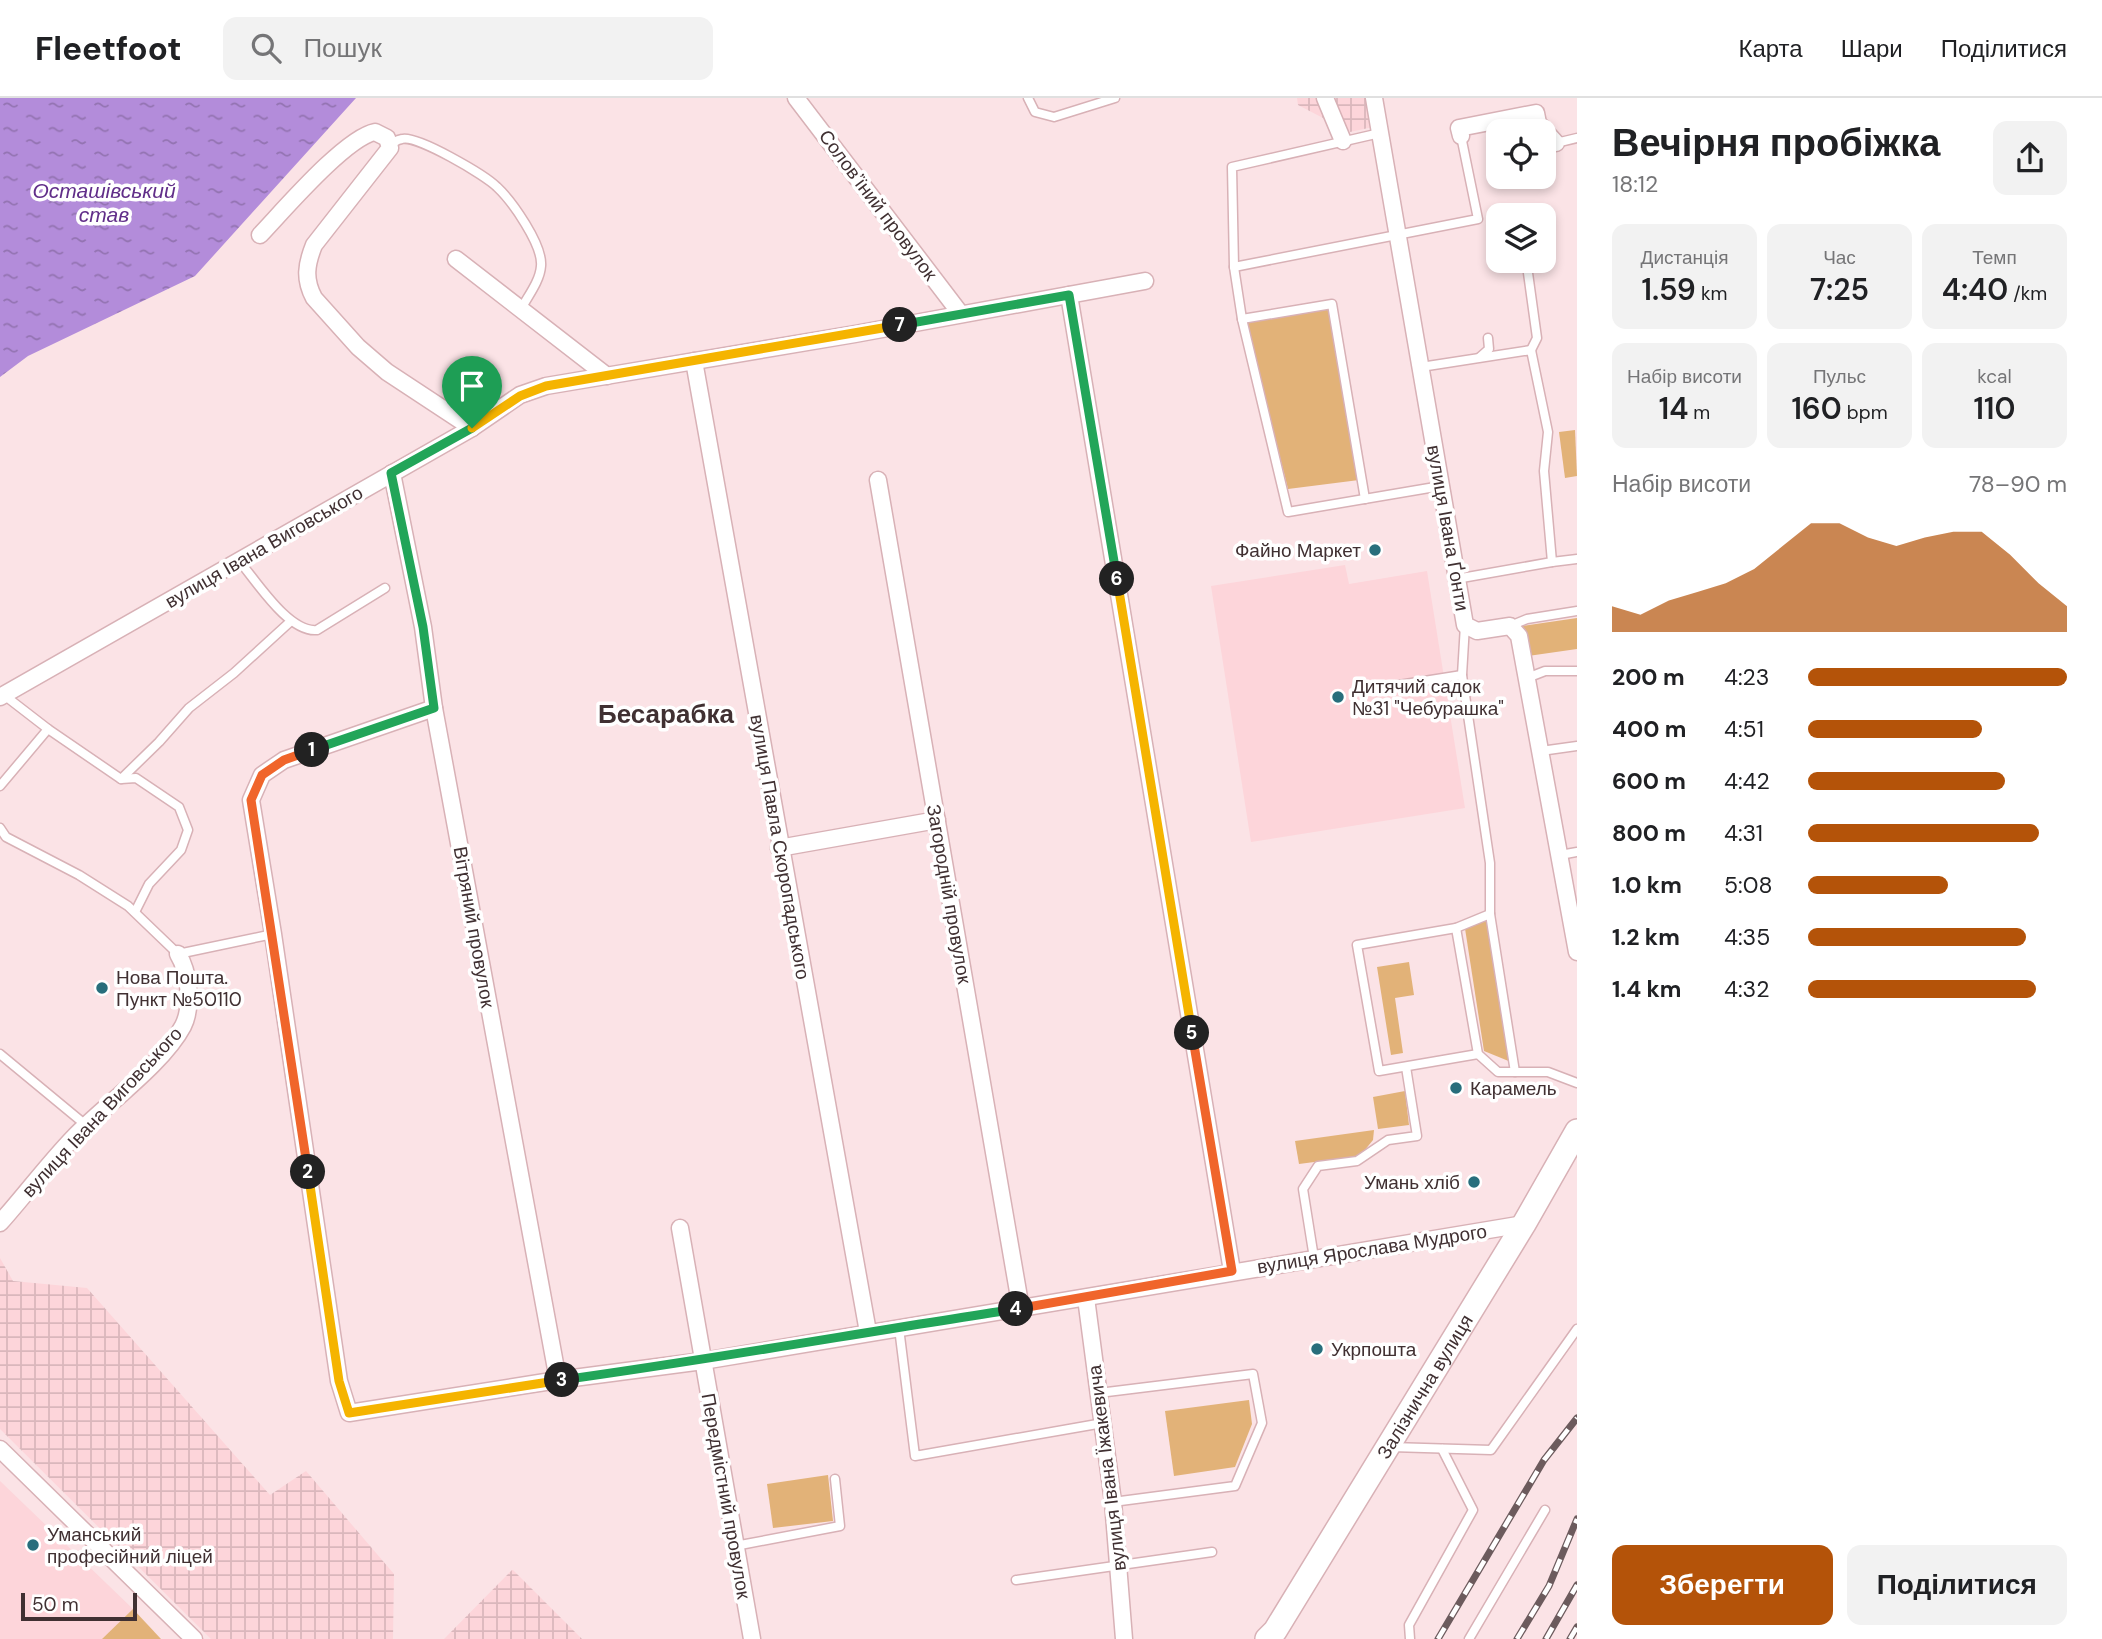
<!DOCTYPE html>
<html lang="uk">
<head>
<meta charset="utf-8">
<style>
	body { margin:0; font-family:"DM Sans",sans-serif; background:#f2f2f2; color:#202124; height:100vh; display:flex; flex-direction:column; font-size:26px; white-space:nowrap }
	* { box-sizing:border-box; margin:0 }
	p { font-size:23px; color:#757577 }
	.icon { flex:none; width:38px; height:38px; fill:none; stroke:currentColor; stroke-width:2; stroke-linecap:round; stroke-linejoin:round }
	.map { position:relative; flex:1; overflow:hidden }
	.panel { display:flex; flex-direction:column; background:#fff; width:525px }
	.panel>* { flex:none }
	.fabs { position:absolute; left:1486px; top:21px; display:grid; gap:14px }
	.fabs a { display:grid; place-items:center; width:70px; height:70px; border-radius:14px; background:#fff; box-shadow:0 4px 10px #0003; font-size:35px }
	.scale { position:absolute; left:21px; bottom:18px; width:116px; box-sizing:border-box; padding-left:7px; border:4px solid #403032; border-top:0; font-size:19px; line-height:24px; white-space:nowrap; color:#403032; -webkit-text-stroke:5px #fff; paint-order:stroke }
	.pin { position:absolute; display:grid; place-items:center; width:60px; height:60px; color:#fff; margin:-72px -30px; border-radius:50% 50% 50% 0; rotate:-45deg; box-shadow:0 0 7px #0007 }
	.pin .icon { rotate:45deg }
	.km { position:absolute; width:35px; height:35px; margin:-18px; border-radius:50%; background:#222; color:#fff; font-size:19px; line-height:35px; text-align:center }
	.round { display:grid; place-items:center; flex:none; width:74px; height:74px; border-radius:14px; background:#f2f2f2 }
	.headline { display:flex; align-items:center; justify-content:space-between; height:119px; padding:0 35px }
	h1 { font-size:38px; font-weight:600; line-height:52px }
	.metrics { display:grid; grid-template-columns:repeat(3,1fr); gap:10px; height:119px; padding:7px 35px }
	.metrics div { display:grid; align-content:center; border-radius:14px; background:#f2f2f2; text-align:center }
	.metrics b { font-size:30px; font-weight:600 }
	.metrics small { font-size:19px; font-weight:400 }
	.metrics p { font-size:19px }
	.chart { height:196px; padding:14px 35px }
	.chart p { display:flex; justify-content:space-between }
	.chart svg { width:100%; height:126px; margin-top:7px; fill:#b45309; opacity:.7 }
	.button { display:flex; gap:14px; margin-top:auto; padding:14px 35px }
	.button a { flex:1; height:80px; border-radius:14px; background:#b45309; color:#fff; font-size:28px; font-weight:600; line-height:80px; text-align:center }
	.button a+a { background:#f2f2f2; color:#202124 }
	ul { padding:0 35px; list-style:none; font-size:23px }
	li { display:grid; grid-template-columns:112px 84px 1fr; align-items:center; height:52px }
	li i { height:18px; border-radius:9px; background:#b45309 }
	header { display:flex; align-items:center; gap:42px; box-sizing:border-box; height:98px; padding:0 35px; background:#fff; border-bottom:2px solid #e0e0e0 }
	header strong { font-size:33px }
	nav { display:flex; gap:38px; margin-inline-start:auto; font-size:24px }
	.search { width:490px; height:63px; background:#f2f2f2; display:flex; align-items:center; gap:18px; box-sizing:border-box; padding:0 24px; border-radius:14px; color:#757577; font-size:26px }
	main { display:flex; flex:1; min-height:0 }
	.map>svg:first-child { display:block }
</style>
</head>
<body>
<header>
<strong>Fleetfoot</strong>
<div class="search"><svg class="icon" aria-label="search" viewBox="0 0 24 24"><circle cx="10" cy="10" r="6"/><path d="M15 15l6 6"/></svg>Пошук</div>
<nav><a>Карта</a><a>Шари</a><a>Поділитися</a></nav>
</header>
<main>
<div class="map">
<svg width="1577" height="1541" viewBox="0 0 1577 1541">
	<defs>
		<pattern id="industrial-grid" width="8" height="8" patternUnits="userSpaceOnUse" patternTransform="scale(1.75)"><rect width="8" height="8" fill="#fdd5da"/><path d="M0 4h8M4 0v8" fill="none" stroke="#dab7bc"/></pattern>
		<pattern id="water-ripples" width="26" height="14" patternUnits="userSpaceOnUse" patternTransform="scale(1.75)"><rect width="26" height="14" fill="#b38cda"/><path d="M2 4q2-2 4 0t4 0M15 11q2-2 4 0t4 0" fill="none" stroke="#9373b1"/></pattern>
	</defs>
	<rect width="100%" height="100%" fill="#fbe3e6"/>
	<g fill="#fdd5da">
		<polygon points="1345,467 1349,486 1427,473 1465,710 1251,744 1211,488"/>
		<polygon points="0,1383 133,1511 102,1541 0,1541"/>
	</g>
	<g fill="url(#industrial-grid)">
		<polygon points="1297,0 1369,0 1373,29 1350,34 1298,7"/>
		<polygon points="0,1160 13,1183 87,1190 270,1397 306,1373 394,1476 393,1541 211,1541 0,1331"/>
		<polygon points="512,1472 513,1472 582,1541 444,1541"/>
	</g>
	<g fill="#e2b278">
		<polygon points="1330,209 1359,382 1288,391 1246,224"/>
		<polygon points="1575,332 1577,378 1565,380 1559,334"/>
		<polygon points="1577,520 1577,551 1528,558 1523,528"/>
		<polygon points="1489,819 1511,964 1484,953 1464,824"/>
		<polygon points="1409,864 1414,897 1395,900 1403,955 1391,957 1377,869"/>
		<polygon points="1405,993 1409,1027 1378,1031 1373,999"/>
		<polygon points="1374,1032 1373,1042 1360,1058 1299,1066 1295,1043"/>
		<polygon points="1249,1302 1252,1326 1235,1369 1174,1378 1165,1313"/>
		<polygon points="828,1377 833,1423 773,1430 767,1386"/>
		<polygon points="133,1511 161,1541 102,1541"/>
	</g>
	<polygon fill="url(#water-ripples)" points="0,0 356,0 195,178 28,258 0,279"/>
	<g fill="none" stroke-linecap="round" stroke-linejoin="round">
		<g stroke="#d8b1b6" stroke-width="11">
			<g id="lane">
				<polyline points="1028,0 1035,14 1054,19 1115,0"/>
				<polyline points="1556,45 1577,40"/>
				<path d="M390,50c2,-5 6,-8 12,-9 15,-4 83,36 95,48 15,14 46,58 44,79 -1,15 -13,30 -20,43"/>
				<polyline points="1234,169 1232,69 1380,35"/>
				<polyline points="1528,175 1537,240 1531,252"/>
				<polyline points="1242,221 1332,206 1365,401"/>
				<polyline points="1480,259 1489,251 1488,240"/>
				<polyline points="1421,269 1531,252 1548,334 1544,373 1552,464 1456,481"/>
				<polyline points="1441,388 1288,414 1242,221 1234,169 1478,121 1461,38"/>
				<path d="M240,464c17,20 49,71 77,68l68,-42"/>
				<polyline points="1552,464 1577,461"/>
				<polyline points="1465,527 1462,577 1490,765 1490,816"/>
				<polyline points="1510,528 1527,521 1577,513"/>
				<polyline points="1527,580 1545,573 1576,573"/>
				<polyline points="1380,590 1462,577"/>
				<polyline points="48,631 121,681 136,680 179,709 188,732 181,752 149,786 135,814"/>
				<polyline points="1541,653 1577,648"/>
				<polyline points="121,681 159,644 189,610 234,575 291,523"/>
				<polyline points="0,688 48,631 4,597"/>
				<polyline points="0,730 6,739 79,777 128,808 178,856 273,836"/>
				<polyline points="1560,757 1577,754"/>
				<polyline points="1456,830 1490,816 1515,974"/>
				<polyline points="0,956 87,1028"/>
				<polyline points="1478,956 1379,973 1357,847 1456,830 1478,956 1498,974 1548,974 1577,985"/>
				<polyline points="1314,1160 1303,1091 1318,1068 1357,1063 1388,1042 1417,1038 1406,969"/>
				<polyline points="899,1230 915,1358 1103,1325"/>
				<polyline points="1099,1295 1253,1276 1262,1325 1235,1388 1113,1404"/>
				<polyline points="1391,1349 1491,1352 1577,1231"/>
				<polyline points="735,1448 840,1428 835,1381"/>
				<polyline points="1016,1482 1212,1454"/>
				<polyline points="1410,1541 1409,1527 1473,1412 1442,1351"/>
				<polyline points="1469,1541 1545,1412"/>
			</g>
		</g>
		<g stroke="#d8b1b6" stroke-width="19">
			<g id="street">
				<polyline points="796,0 960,215"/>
				<polyline points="1325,0 1343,43"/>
				<polyline points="1374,0 1465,527 1477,533 1510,528 1519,538 1577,854"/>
				<polyline points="1461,38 1459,30 1536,15 1538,25 1556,45"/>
				<path d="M260,137c23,-24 85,-97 115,-103l12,6 3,10 -76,97c-8,20 -10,34 0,53l44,49 29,25 85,56"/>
				<polyline points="456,161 607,278"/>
				<polyline points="1069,197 1232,1173"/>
				<polyline points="694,263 868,1234"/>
				<polyline points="392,375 423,529 434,610 558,1282"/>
				<polyline points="878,382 1021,1211"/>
				<polyline points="0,599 472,330 520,297 546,288 855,236 1145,183"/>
				<polyline points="434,610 284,662 262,677 251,702 273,836 339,1283 349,1315 558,1282 703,1263 1524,1126"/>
				<polyline points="779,750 937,722"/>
				<path d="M0,1125c25,-28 48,-59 74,-86 31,-32 89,-73 109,-111 10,-20 6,-54 -5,-72"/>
				<polyline points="680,1130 752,1541"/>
				<polyline points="1086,1200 1113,1404 1124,1541"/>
				<polyline points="0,1351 194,1541"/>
			</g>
		</g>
		<g stroke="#d8b1b6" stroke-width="26">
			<g id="secondary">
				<path id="s1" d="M1267,1541l8,-8 249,-407 53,-93"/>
			</g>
		</g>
		<use href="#lane" stroke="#fff" stroke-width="8"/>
		<use href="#street" stroke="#fff" stroke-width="16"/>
		<use href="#secondary" stroke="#fff" stroke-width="23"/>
		<g stroke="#6c5b5d" stroke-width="7">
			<g id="rail">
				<polyline points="1438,1541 1544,1362 1577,1320"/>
				<polyline points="1517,1541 1549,1488 1577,1421"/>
				<polyline points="1546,1541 1577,1487"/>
				<polyline points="1570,1541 1577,1529"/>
			</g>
		</g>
		<use href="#rail" stroke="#fff" stroke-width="4.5" stroke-dasharray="13" stroke-linecap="butt"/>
	</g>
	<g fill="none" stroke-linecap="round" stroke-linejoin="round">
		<g stroke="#fff" stroke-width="14">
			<polyline id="split-1" points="312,652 434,610 423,529 391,375 472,330"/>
		</g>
		<g stroke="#fff" stroke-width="14">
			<polyline id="split-2" points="308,1074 251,702 262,677 284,662 312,652"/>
		</g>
		<g stroke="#fff" stroke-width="14">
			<polyline id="split-3" points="308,1074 339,1283 349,1315 562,1282"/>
		</g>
		<g stroke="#fff" stroke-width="14">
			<path id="split-4" d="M562,1282c152,-21 303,-48 454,-71"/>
		</g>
		<g stroke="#fff" stroke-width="14">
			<polyline id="split-5" points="1016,1211 1232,1173 1192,935"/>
		</g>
		<g stroke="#fff" stroke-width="14">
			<polyline id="split-6" points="1117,481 1192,935"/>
		</g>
		<g stroke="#fff" stroke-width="14">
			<polyline id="split-7" points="900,227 1069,197 1117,481"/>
		</g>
		<g stroke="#fff" stroke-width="14">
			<polyline id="split-8" points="472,330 520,298 546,288 900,227"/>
		</g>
		<use href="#split-1" stroke="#22a559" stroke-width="9"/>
		<use href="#split-2" stroke="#f0652b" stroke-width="9"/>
		<use href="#split-3" stroke="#f5b400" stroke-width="9"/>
		<use href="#split-4" stroke="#22a559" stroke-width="9"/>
		<use href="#split-5" stroke="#f0652b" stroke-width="9"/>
		<use href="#split-6" stroke="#f5b400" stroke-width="9"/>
		<use href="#split-7" stroke="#22a559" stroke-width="9"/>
		<use href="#split-8" stroke="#f5b400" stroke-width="9"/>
	</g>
	<g fill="#286e7c" stroke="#fff" stroke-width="2.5">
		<circle cx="1375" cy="452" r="7"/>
		<circle cx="1338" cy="599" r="7"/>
		<circle cx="102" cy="890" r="7"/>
		<circle cx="1456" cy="990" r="7"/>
		<circle cx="1474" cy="1084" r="7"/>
		<circle cx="1317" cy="1251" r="7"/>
		<circle cx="33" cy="1447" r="7"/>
	</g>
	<g text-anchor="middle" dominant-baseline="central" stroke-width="7" stroke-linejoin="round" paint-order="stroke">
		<g font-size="19" fill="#403032" stroke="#fff">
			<text transform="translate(878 107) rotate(53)">Соловʼїний провулок</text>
			<text transform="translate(1448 430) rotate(80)">вулиця Івана Ґонти</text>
			<text transform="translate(264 449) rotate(-30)">вулиця Івана Виговського</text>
			<text transform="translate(780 749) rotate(80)">вулиця Павла Скоропадського</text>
			<text transform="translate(949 796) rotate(80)">Загородній провулок</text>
			<text transform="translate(474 829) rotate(80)">Вітряний провулок</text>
			<text transform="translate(102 1014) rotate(-47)">вулиця Івана Виговського</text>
			<text transform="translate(1372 1151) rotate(-9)">вулиця Ярослава Мудрого</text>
			<text stroke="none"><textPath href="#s1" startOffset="298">Залізнична вулиця</textPath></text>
			<text transform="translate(1107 1370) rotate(-97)">вулиця Івана Їжакевича</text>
			<text transform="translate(726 1398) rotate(80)">Передмістний провулок</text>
		</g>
		<g font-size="19" fill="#403032" stroke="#fff" text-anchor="start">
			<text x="1361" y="452" text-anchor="end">Файно Маркет</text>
			<text x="1352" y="588">Дитячий садок<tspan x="1352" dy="22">№31 "Чебурашка"</tspan></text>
			<text x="116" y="879">Нова Пошта.<tspan x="116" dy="22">Пункт №50110</tspan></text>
			<text x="1470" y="990">Карамель</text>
			<text x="1460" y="1084" text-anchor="end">Умань хліб</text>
			<text x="1331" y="1251">Укрпошта</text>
			<text x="47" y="1436">Уманський<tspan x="47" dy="22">професійний ліцей</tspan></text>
		</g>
		<g font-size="21" font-style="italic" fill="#612e89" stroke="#fff">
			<text x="104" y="93">Осташівський<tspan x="104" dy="24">став</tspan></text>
		</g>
		<g font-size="26" font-weight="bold" fill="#403032" stroke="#fff">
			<text x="666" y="616">Бесарабка</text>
		</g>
	</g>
</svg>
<div class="fabs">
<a><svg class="icon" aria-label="locate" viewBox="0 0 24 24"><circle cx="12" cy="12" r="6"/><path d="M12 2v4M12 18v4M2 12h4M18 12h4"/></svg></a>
<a><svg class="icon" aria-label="layers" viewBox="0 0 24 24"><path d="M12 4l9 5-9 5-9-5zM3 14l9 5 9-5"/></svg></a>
</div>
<div class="scale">50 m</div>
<div class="pin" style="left:472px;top:330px;background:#1e9e55"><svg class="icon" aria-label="arrive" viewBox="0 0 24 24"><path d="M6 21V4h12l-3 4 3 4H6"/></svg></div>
<b class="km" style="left:312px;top:652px">1</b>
<b class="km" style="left:308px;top:1074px">2</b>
<b class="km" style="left:562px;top:1282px">3</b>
<b class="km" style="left:1016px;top:1211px">4</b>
<b class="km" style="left:1192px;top:935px">5</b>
<b class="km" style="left:1117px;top:481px">6</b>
<b class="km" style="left:900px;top:227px">7</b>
</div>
<section class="panel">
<div class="headline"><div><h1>Вечірня пробіжка</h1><p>18:12</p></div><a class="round"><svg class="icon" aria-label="share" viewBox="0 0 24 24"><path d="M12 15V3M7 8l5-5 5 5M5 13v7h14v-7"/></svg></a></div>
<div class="metrics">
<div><p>Дистанція</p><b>1.59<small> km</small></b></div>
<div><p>Час</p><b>7:25</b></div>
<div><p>Темп</p><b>4:40<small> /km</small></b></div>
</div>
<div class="metrics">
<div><p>Набір висоти</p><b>14<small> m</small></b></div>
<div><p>Пульс</p><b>160<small> bpm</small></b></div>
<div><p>kcal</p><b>110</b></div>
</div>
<div class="chart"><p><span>Набір висоти</span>78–90 m</p>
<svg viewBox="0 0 160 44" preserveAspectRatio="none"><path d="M0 44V35L10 38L20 33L30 30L40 27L50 22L60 14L70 6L80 6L90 11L100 14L110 11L120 9L130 9L140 17L150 27L160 35V44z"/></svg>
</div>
<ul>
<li><b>200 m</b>4:23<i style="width:100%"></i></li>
<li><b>400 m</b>4:51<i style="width:67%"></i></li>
<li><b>600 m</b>4:42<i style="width:76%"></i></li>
<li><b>800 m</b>4:31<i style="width:89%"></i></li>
<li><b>1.0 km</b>5:08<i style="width:54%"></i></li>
<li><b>1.2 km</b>4:35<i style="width:84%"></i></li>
<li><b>1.4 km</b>4:32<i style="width:88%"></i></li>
</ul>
<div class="button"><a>Зберегти</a><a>Поділитися</a></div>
</section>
</main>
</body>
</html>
